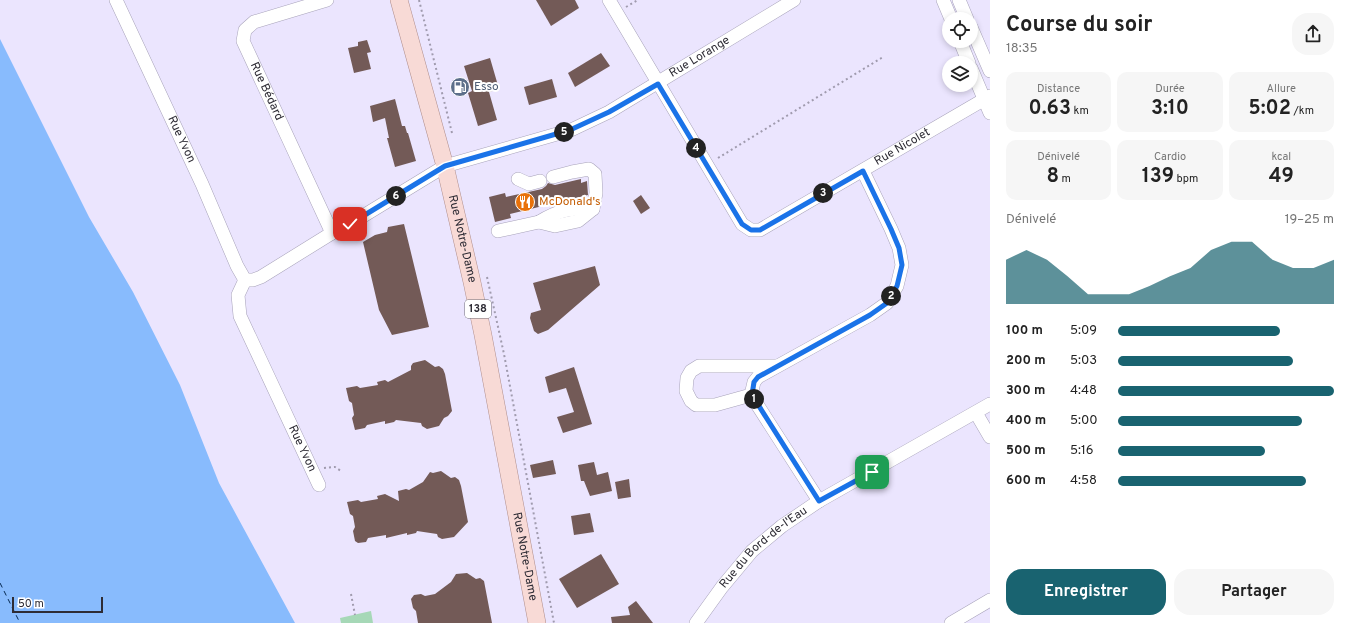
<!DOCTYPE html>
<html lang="fr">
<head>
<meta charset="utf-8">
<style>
	body { margin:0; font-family:Overpass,sans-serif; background:#f6f6f6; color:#222; height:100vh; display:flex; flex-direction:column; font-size:15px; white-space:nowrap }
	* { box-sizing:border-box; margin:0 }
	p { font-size:13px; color:#767676 }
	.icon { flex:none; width:22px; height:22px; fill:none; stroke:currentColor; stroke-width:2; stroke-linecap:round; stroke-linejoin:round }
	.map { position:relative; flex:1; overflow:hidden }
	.sheet { display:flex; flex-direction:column; background:#fff; width:360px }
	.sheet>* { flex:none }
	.tools { position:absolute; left:942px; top:12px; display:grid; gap:8px }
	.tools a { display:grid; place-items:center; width:36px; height:36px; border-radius:50%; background:#fff; box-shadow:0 2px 6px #0003; font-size:20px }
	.scale { position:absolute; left:12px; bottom:10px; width:91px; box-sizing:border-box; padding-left:4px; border:2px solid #2e2c35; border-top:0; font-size:11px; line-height:14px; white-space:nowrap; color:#2e2c35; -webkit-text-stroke:3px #fff; paint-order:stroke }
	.pin { position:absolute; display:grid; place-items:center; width:34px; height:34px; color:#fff; margin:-17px; border-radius:8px; box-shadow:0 2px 6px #0006 }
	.km { position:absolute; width:20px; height:20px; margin:-10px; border-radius:50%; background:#222; color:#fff; font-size:11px; line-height:20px; text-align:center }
	.round { display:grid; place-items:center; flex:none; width:42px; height:42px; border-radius:16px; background:#f6f6f6 }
	.summary { display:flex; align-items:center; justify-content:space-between; height:68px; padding:0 16px }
	h1 { font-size:22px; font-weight:700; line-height:30px }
	.stats { display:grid; grid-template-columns:repeat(3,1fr); gap:6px; height:68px; padding:4px 16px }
	.stats div { display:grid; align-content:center; border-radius:10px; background:#f6f6f6; text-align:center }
	.stats b { font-size:20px; font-weight:700 }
	.stats small { font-size:11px; font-weight:400 }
	.stats p { font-size:11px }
	.chart { height:112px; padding:8px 16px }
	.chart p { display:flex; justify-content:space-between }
	.chart svg { width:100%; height:72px; margin-top:4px; fill:#196370; opacity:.7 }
	.primary-button { display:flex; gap:8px; margin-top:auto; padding:8px 16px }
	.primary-button a { flex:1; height:46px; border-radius:16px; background:#196370; color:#fff; font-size:16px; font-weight:700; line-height:46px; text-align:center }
	.primary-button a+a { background:#f6f6f6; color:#222 }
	ul { padding:0 16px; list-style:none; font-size:13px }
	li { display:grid; grid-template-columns:64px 48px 1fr; align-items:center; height:30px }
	li i { height:10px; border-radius:5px; background:#196370 }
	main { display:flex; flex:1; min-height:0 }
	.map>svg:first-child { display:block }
</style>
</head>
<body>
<main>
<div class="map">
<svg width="990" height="623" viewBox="0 0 990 623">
	<rect width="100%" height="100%" fill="#ebe5fe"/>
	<polygon fill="#a6d8b7" points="371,611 373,623 341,623 340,618"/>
	<polygon fill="#88bbfd" points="0,39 89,217 133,292 180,385 219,483 295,623 0,623"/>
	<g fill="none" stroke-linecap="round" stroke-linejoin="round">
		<polyline stroke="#062951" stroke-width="1" stroke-dasharray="5 4" stroke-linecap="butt" points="0,583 20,623"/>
	</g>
	<g fill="#735a57">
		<polygon points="536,0 575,0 579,8 551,26"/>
		<polygon points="367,40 371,52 367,53 371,69 354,73 348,48 358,46 358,42"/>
		<polygon points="601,53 610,66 575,87 568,73"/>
		<polygon points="490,58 499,89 489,92 497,120 478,126 468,93 472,91 464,66"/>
		<polygon points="552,79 557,97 529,105 524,87"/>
		<polygon points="395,99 402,126 405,126 407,133 408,133 416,161 395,167 387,138 389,138 385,118 373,122 370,106"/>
		<polygon points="581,179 581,183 587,181 588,195 510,214 511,218 495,222 489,197 505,193 506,197 542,189 546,186 548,183 555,185"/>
		<polygon points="641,195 650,208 641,214 633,201"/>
		<polygon points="404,224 429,327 392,335 379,310 363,242 375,235 387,232 388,227"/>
		<polygon points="595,266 600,285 548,330 538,334 534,331 530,318 531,313 541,310 533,283"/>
		<polygon points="425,360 435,367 439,366 443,369 445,374 452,411 448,416 444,418 439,426 427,429 422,426 421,423 396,420 394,422 385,424 385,421 367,425 365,428 355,430 352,418 354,415 352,403 349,401 346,388 357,386 360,388 378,385 377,382 385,380 388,382 411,370 411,366 413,363"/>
		<polygon points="574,367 592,424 563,433 557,417 574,412 566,388 549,393 545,377"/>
		<polygon points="553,460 556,474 533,478 530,465"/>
		<polygon points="594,462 597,475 608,472 612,491 590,496 584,481 581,481 578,465"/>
		<polygon points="441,471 451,478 455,477 459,480 461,486 468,522 454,537 442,539 438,537 437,534 417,531 416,533 407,535 407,533 386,538 386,535 368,538 366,542 358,543 355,541 353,531 355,527 353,516 350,514 347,502 358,500 361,502 378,499 377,496 385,494 399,501 398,491 406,489 409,490 423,482 430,472 433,473"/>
		<polygon points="629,479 631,497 618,499 615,482"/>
		<polygon points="590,513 594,532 574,535 571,516"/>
		<polygon points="601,554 619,584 577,608 559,579"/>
		<polygon points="467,573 476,579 480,578 484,581 492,623 418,623 416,611 413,608 411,599 414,595 421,594 425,596 435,594 451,582 456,574"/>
		<polygon points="636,601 653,623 612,623 611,617 630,615 628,607"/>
	</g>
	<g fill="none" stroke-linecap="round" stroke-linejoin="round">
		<g stroke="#a8a3ba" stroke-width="14">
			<g id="minor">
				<path id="s1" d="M116,0l86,184 35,82 8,14h8l8,-3 71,-44 18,-9 95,-58 126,-36 38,-18 185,-112"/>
				<path id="s2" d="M327,0l-73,22 -9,8 -2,11 89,192"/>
				<path id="s3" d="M609,0l133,224 9,6h9l230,-134"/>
				<polyline points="943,0 951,19"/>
				<polyline points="959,0 967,19"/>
				<polyline points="971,27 990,71"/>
				<polyline points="960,41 969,63"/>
				<polyline points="971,68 990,113"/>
				<polyline points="518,179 529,184 540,181"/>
				<path d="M539,222c20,-12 31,-14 54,-13"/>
				<polyline points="498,231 539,222 555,226 578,221 593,209 596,193 595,174 589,169 572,172 553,177"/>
				<path id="s4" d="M245,280l-7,15 2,21 79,169"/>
				<polyline points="751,395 715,405 696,405 691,401 686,391 687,378 691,371 699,366 776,366"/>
				<polyline points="976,413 990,437"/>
				<polyline points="819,501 751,395 754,382 758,377 870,315 887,303 897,286 902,265 899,248 891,229 863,171"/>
				<path id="s5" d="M696,623l26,-36 30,-36 30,-25 37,-25 171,-97"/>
				<polyline points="951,623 990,600"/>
			</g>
		</g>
		<g stroke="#af8e8c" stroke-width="18">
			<g id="major">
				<path id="s6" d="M399,0l46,166 27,116 11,53 54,288"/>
			</g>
		</g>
		<g stroke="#a09bae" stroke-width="2" stroke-dasharray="2 3" stroke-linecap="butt">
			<polyline points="419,0 452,133"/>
			<polyline points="626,7 638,0"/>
			<polyline points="718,158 883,57"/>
			<polyline points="487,277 504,354 554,623"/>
			<polyline points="324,468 335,467 341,471"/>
			<polyline points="351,594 355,615"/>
		</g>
		<use href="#minor" stroke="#fff" stroke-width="13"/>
		<use href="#major" stroke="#f8dad6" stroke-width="17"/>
	</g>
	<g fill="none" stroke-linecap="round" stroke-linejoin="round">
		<g stroke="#fff" stroke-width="8">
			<polyline id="route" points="350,224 445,166 570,130 609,112 658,84 742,224 751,230 760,230 863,171 891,229 899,248 902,265 897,286 887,303 870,315 758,377 754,382 752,395 819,501 872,472"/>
		</g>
		<use href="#route" stroke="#1a73e8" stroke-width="5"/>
	</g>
	<defs>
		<g id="fuel-disc" transform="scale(1)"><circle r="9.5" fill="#5c6f8a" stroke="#fff"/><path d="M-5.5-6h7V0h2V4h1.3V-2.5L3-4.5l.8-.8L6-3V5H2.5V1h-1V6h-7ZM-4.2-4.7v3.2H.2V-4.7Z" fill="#fff"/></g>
		<g id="restaurant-disc" transform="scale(1)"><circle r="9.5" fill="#e8710a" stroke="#fff"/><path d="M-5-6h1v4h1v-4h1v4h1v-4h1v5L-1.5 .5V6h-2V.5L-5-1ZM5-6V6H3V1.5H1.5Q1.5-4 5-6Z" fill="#fff"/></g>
	</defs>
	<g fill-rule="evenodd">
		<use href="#fuel-disc" x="460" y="87"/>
		<use href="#restaurant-disc" x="525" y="202"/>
	</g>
	<g text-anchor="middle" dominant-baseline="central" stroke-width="4" stroke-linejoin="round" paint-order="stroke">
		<rect fill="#fff" stroke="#6d6b72" stroke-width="1" x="465" y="300" width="26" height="18" rx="3"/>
		<g font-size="11" font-weight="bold" fill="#2e2c35">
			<text x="478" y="309">138</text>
		</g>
		<g font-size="12" fill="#2e2c35" stroke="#fff">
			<text stroke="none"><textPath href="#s1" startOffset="819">Rue Lorange</textPath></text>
			<text stroke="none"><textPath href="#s2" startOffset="155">Rue Bédard</textPath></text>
			<text stroke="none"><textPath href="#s1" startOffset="154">Rue Yvon</textPath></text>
			<text stroke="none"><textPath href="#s3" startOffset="445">Rue Nicolet</textPath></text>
			<text stroke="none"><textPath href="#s6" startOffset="247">Rue Notre-Dame</textPath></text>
			<text stroke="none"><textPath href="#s4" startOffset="184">Rue Yvon</textPath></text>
			<text stroke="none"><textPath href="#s5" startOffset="102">Rue du Bord-de-l'Eau</textPath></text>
			<text stroke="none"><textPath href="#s6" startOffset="571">Rue Notre-Dame</textPath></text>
		</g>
		<g font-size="12" fill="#4e5e75" stroke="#fff" text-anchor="start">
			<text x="474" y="87">Esso</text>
		</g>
		<g font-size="12" fill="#c56008" stroke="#fff" text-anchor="start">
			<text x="539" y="202">McDonald's</text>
		</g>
	</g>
</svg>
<div class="tools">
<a><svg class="icon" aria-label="locate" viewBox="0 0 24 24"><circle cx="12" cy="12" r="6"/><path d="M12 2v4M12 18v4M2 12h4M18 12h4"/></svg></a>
<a><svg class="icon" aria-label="layers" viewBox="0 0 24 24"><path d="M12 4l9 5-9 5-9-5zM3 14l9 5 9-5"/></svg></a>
</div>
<div class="scale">50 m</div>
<div class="pin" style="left:872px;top:472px;background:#1e9e55"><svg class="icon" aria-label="arrive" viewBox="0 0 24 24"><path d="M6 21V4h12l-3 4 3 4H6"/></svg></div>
<div class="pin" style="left:350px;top:224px;background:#d93025"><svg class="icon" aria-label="check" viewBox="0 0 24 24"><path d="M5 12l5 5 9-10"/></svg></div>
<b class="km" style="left:754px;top:399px">1</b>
<b class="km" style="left:891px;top:296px">2</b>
<b class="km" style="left:823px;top:193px">3</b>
<b class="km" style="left:696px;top:148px">4</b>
<b class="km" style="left:564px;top:132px">5</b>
<b class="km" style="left:396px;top:196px">6</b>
</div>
<section class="sheet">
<div class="summary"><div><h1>Course du soir</h1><p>18:35</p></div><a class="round"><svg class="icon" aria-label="share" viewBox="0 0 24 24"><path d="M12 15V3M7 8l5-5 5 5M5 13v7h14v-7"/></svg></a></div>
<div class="stats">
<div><p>Distance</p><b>0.63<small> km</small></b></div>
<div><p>Durée</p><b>3:10</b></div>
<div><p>Allure</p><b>5:02<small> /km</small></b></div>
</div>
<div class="stats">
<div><p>Dénivelé</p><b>8<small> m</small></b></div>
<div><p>Cardio</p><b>139<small> bpm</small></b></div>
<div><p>kcal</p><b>49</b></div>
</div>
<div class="chart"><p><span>Dénivelé</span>19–25 m</p>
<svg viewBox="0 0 160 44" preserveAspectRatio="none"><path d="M0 44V17L10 11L20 17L30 27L40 38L50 38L60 38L70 33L80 27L90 22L100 11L110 6L120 6L130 17L140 22L150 22L160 17V44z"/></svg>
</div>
<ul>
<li><b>100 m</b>5:09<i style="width:75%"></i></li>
<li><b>200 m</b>5:03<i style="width:81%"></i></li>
<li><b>300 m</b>4:48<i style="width:100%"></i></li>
<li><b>400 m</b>5:00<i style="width:85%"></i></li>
<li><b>500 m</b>5:16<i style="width:68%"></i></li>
<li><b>600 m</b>4:58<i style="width:87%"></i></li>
</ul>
<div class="primary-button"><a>Enregistrer</a><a>Partager</a></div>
</section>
</main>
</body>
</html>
